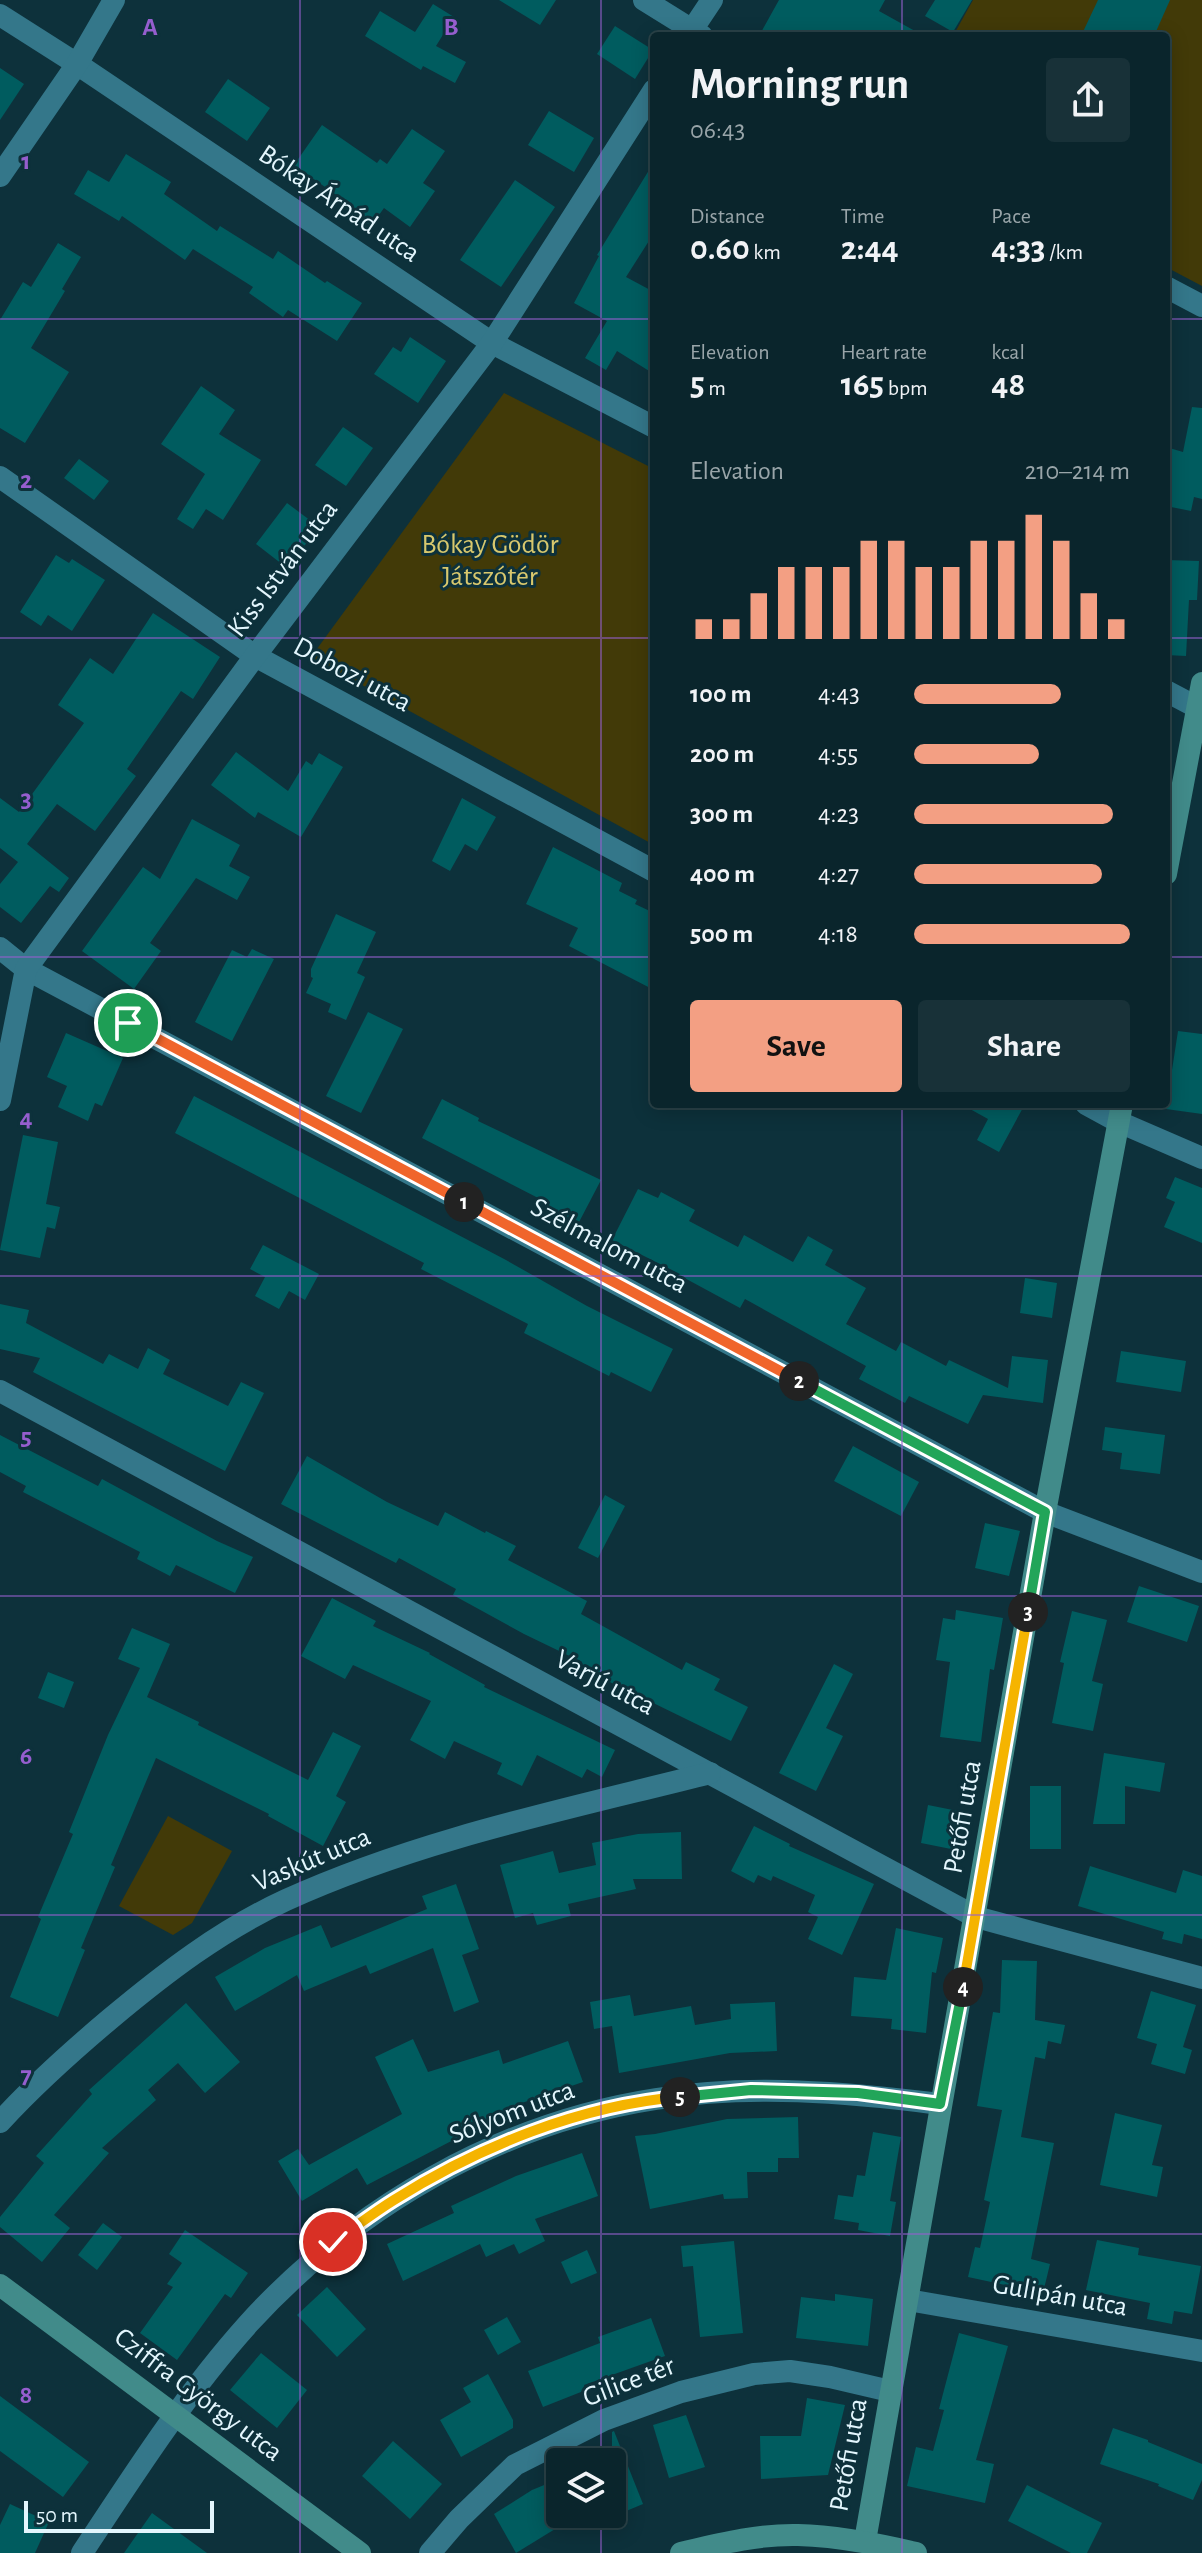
<!DOCTYPE html>
<html lang="en">
<head>
<meta charset="utf-8">
<style>
	body { margin:0; font-family:"Alegreya Sans",sans-serif; background:#183138; color:#f1f3f6; height:100vh; display:flex; flex-direction:column; font-size:30px; white-space:nowrap }
	* { box-sizing:border-box; margin:0 }
	p { font-size:26px; color:#99a5a9 }
	.icon { flex:none; width:44px; height:44px; fill:none; stroke:currentColor; stroke-width:2; stroke-linecap:round; stroke-linejoin:round }
	.map { position:relative; flex:1; overflow:hidden }
	.sheet { position:absolute; left:650px; top:32px; width:520px; height:1076px; display:flex; flex-direction:column; background:#0a252c; border-radius:8px; box-shadow:0 4px 20px #0003,0 0 0 2px #2a4248 }
	.sheet>* { flex:none }
	.fabs { position:absolute; left:546px; top:2448px; display:grid; gap:16px }
	.fabs a { display:grid; place-items:center; width:80px; height:80px; border-radius:8px; background:#0a252c; box-shadow:0 4px 20px #0003,0 0 0 2px #2a4248; font-size:40px }
	.scale { position:absolute; left:24px; bottom:20px; width:190px; box-sizing:border-box; padding-left:8px; border:4px solid #e3f6fd; border-top:0; font-size:22px; line-height:28px; white-space:nowrap; color:#e3f6fd; -webkit-text-stroke:6px #0d313b; paint-order:stroke }
	.pin { position:absolute; display:grid; place-items:center; width:68px; height:68px; color:#fff; margin:-34px; border:4px solid #fff; border-radius:50%; box-shadow:0 2px 8px #0007 }
	.km { position:absolute; width:40px; height:40px; margin:-20px; border-radius:50%; background:#222; color:#fff; font-size:22px; line-height:40px; text-align:center }
	.round { display:grid; place-items:center; flex:none; width:84px; height:84px; border-radius:8px; background:#183138 }
	.summary { display:flex; align-items:center; justify-content:space-between; height:136px; padding:0 40px }
	h1 { font-size:44px; font-weight:700; line-height:60px }
	.stats { display:grid; grid-template-columns:repeat(3,1fr); gap:12px; height:136px; padding:8px 40px }
	.stats div { display:grid; align-content:center }
	.stats b { font-size:34px; font-weight:700 }
	.stats small { font-size:22px; font-weight:400 }
	.stats p { font-size:22px }
	.chart { height:224px; padding:16px 40px }
	.chart p { display:flex; justify-content:space-between }
	.chart svg { width:100%; height:144px; margin-top:8px; stroke:#f39f83; stroke-width:6 }
	.cta { display:flex; gap:16px; margin-top:auto; padding:16px 40px }
	.cta a { flex:1; height:92px; border-radius:8px; background:#f39f83; color:#111; font-size:32px; font-weight:700; line-height:92px; text-align:center }
	.cta a+a { background:#183138; color:#f1f3f6 }
	ul { padding:0 40px; list-style:none; font-size:26px }
	li { display:grid; grid-template-columns:128px 96px 1fr; align-items:center; height:60px }
	li i { height:20px; border-radius:10px; background:#f39f83 }
	.map>svg:first-child { display:block }
</style>
</head>
<body>
<div class="map">
<svg width="1202" height="2553" viewBox="0 0 1202 2553">
	<rect width="100%" height="100%" fill="#0d313b"/>
	<g fill="#423a08">
		<polygon points="973,0 1202,0 1202,286 1166,267 1166,36 953,36"/>
		<polygon points="504,393 654,469 654,845 311,657"/>
		<polygon points="168,1816 232,1851 192,1923 173,1935 119,1906"/>
	</g>
	<g fill="#005c5f">
		<polygon points="499,0 556,0 540,25"/>
		<polygon points="779,0 885,0 879,11 924,36 759,36"/>
		<polygon points="935,0 972,0 953,32 925,16"/>
		<polygon points="1098,0 1170,0 1154,36 1081,36"/>
		<polygon points="433,4 454,17 436,46 466,62 455,83 423,66 421,70 365,36 380,11 415,32"/>
		<polygon points="615,26 653,50 635,79 597,54"/>
		<polygon points="0,68 24,84 0,120"/>
		<polygon points="228,79 270,108 247,141 205,112"/>
		<polygon points="549,111 594,138 574,172 528,145"/>
		<polygon points="322,125 377,163 380,159 387,164 412,129 445,151 423,183 435,191 410,227 384,208 371,226 346,209 349,204 294,165"/>
		<polygon points="126,154 171,182 164,194 217,231 220,226 273,259 278,251 325,283 327,281 362,303 337,341 288,310 283,317 249,293 253,287 193,249 185,260 122,216 119,221 74,194 88,170 109,182"/>
		<polygon points="654,162 654,233 626,277 654,292 654,374 617,351 606,370 585,358 607,321 574,303 599,256 597,255"/>
		<polygon points="515,180 555,207 501,287 460,260"/>
		<polygon points="58,243 81,257 62,289 65,291 31,348 69,372 25,443 0,428 0,320 23,282 31,287"/>
		<polygon points="410,337 446,361 418,403 374,374 393,347 401,352"/>
		<polygon points="201,386 235,410 219,434 261,460 223,520 206,509 193,529 177,519 205,474 161,444"/>
		<polygon points="1192,407 1202,408 1202,499 1194,497 1191,511 1166,506 1172,475 1166,473 1166,447 1183,452"/>
		<polygon points="343,427 373,448 346,486 315,465"/>
		<polygon points="79,459 109,481 94,500 64,478"/>
		<polygon points="287,503 319,527 287,568 256,544"/>
		<polygon points="56,555 69,563 72,559 105,580 72,631 48,615 41,626 20,612"/>
		<polygon points="1166,560 1199,561 1197,600 1189,600 1186,656 1166,655"/>
		<polygon points="153,613 220,657 193,699 181,691 127,769 136,776 95,831 57,804 27,844 69,878 59,892 50,886 21,923 0,907 0,884 18,862 0,848 0,798 19,812 84,723 58,705 90,658 113,674"/>
		<polygon points="236,752 288,791 306,761 312,765 319,753 343,767 301,837 258,812 255,818 211,785"/>
		<polygon points="462,798 496,817 477,851 465,844 450,871 432,861"/>
		<polygon points="192,819 240,845 229,866 250,877 237,900 196,878 150,943 161,951 134,989 82,951 143,867 160,879"/>
		<polygon points="553,847 622,883 619,891 637,900 635,904 654,913 654,990 569,946 578,928 526,904"/>
		<polygon points="336,914 376,932 357,973 365,977 346,1020 328,1012 331,1004 306,993 313,978 311,977 311,969"/>
		<polygon points="252,949 274,959 232,1041 195,1022 232,950 247,957"/>
		<polygon points="368,1012 403,1029 361,1113 326,1096"/>
		<polygon points="1178,1031 1202,1034 1202,1114 1166,1109"/>
		<polygon points="66,1033 123,1058 102,1106 95,1103 88,1121 58,1107 67,1086 47,1077"/>
		<polygon points="194,1096 506,1260 587,1306 673,1349 651,1392 611,1372 609,1376 524,1333 528,1324 421,1269 424,1263 175,1133"/>
		<polygon points="442,1099 479,1118 478,1121 601,1180 578,1224 540,1204 542,1200 422,1138"/>
		<polygon points="961,1104 1025,1104 999,1152 977,1140 988,1119"/>
		<polygon points="23,1135 58,1142 46,1204 60,1207 55,1229 47,1227 40,1258 0,1250"/>
		<polygon points="1175,1177 1202,1188 1202,1243 1164,1227 1175,1202 1166,1198"/>
		<polygon points="638,1189 658,1198 661,1192 695,1210 689,1221 738,1247 744,1235 793,1262 808,1236 833,1250 825,1265 866,1288 846,1324 896,1351 901,1342 946,1366 949,1360 1008,1388 1012,1356 1048,1360 1043,1403 983,1395 968,1424 909,1396 905,1403 859,1379 866,1366 745,1299 740,1308 679,1275 680,1274 612,1240"/>
		<polygon points="263,1245 319,1274 305,1300 289,1291 279,1309 255,1296 265,1277 250,1269"/>
		<polygon points="1025,1278 1057,1283 1052,1318 1020,1313"/>
		<polygon points="0,1304 29,1310 26,1323 103,1364 109,1354 138,1369 148,1348 170,1360 163,1374 228,1406 241,1382 264,1393 225,1471 33,1372 40,1358 0,1349"/>
		<polygon points="1121,1351 1186,1361 1181,1392 1116,1382"/>
		<polygon points="1105,1427 1165,1435 1160,1474 1120,1469 1122,1453 1102,1450"/>
		<polygon points="0,1435 98,1486 102,1479 217,1541 253,1557 235,1593 176,1565 170,1576 137,1559 140,1552 23,1492 26,1486 0,1472"/>
		<polygon points="853,1446 919,1482 901,1516 834,1481"/>
		<polygon points="307,1456 387,1502 438,1526 445,1512 485,1533 486,1531 516,1546 508,1560 587,1601 581,1614 682,1670 686,1662 720,1679 714,1690 748,1707 731,1741 641,1697 640,1699 580,1665 582,1662 524,1634 453,1595 456,1589 399,1558 396,1563 281,1504"/>
		<polygon points="605,1495 625,1506 598,1558 578,1548"/>
		<polygon points="985,1523 1020,1531 1009,1576 975,1568"/>
		<polygon points="1139,1586 1199,1606 1187,1642 1127,1622"/>
		<polygon points="332,1598 376,1621 373,1626 430,1653 429,1654 485,1685 484,1687 615,1750 602,1777 587,1769 582,1778 537,1755 522,1786 497,1774 502,1763 454,1741 445,1759 410,1740 431,1701 353,1665 345,1679 301,1656"/>
		<polygon points="956,1610 1003,1618 994,1670 990,1669 981,1742 940,1737 950,1662 936,1660 943,1618 955,1620"/>
		<polygon points="1072,1611 1107,1620 1092,1681 1103,1684 1093,1731 1052,1723 1064,1663 1060,1662"/>
		<polygon points="132,1628 170,1644 147,1697 199,1722 198,1725 308,1780 333,1732 361,1746 336,1796 346,1802 323,1846 268,1816 269,1814 156,1758 111,1865 115,1867 81,1948 85,1950 58,2017 10,1997 41,1919 38,1917 73,1834 69,1832 108,1735 140,1668 118,1659"/>
		<polygon points="834,1664 853,1674 826,1728 843,1736 816,1791 779,1773"/>
		<polygon points="48,1672 74,1682 64,1708 38,1698"/>
		<polygon points="1104,1753 1165,1763 1160,1792 1125,1786 1125,1824 1093,1824"/>
		<rect x="1030" y="1786" width="31" height="63"/>
		<polygon points="928,1805 963,1812 956,1850 921,1843"/>
		<polygon points="754,1826 790,1844 789,1846 874,1884 842,1955 808,1939 818,1917 808,1912 815,1895 773,1876 771,1881 758,1875 754,1883 731,1871"/>
		<polygon points="681,1832 682,1879 633,1879 636,1889 568,1904 571,1916 537,1925 533,1913 515,1918 500,1865 553,1851 559,1873 596,1865 592,1843 638,1834"/>
		<polygon points="1090,1866 1176,1893 1183,1870 1202,1876 1202,1939 1184,1934 1182,1944 1162,1939 1164,1932 1078,1906"/>
		<polygon points="456,1884 479,1949 462,1955 479,2002 454,2012 433,1948 370,1974 366,1965 304,1991 297,1975 235,2011 215,1977 265,1948 321,1925 331,1948 427,1909 422,1896"/>
		<polygon points="896,1928 943,1938 936,1973 932,1972 926,2033 891,2029 892,2019 851,2016 854,1977 886,1980"/>
		<polygon points="1002,1960 1037,1961 1035,2020 1065,2025 1061,2044 1048,2041 1045,2059 1035,2057 1021,2137 1054,2143 1031,2259 1050,2264 1043,2293 968,2277 975,2247 980,2248 990,2202 984,2200 1002,2110 977,2106 993,2012 1000,2013"/>
		<polygon points="1151,1991 1196,2005 1183,2047 1192,2050 1185,2074 1151,2064 1157,2044 1137,2038"/>
		<polygon points="630,1995 634,2016 691,2006 695,2025 731,2019 730,2004 775,2002 777,2051 730,2053 619,2073 612,2026 594,2029 590,2002"/>
		<polygon points="186,2003 240,2062 205,2093 178,2063 148,2090 156,2100 102,2148 109,2153 54,2215 70,2228 42,2262 0,2227 0,2217 44,2163 36,2156 92,2094 89,2090"/>
		<polygon points="413,2039 428,2072 499,2050 503,2064 568,2041 583,2082 516,2105 518,2111 456,2130 459,2137 367,2185 357,2168 302,2201 278,2161 298,2149 309,2165 402,2114 375,2057"/>
		<polygon points="1115,2113 1162,2125 1152,2165 1163,2167 1157,2197 1100,2185"/>
		<polygon points="798,2117 799,2158 778,2158 778,2172 747,2172 748,2198 724,2199 723,2194 650,2209 635,2136 655,2134 727,2119"/>
		<polygon points="873,2132 901,2137 890,2201 896,2202 890,2236 858,2230 859,2223 834,2219 838,2195 853,2197 857,2175 865,2176"/>
		<polygon points="582,2153 598,2196 535,2219 545,2241 519,2254 514,2244 486,2257 480,2244 403,2281 387,2244 454,2213 451,2206 516,2176"/>
		<polygon points="103,2223 122,2237 97,2270 78,2255"/>
		<polygon points="185,2230 248,2273 231,2298 225,2294 177,2360 140,2333 173,2287 167,2284 182,2263 169,2254"/>
		<polygon points="1097,2240 1139,2248 1138,2255 1201,2266 1192,2314 1174,2311 1172,2324 1147,2319 1150,2303 1086,2290"/>
		<polygon points="734,2241 743,2333 700,2337 693,2266 683,2267 681,2246"/>
		<polygon points="587,2250 597,2273 571,2284 561,2262"/>
		<polygon points="327,2287 366,2329 337,2357 297,2315"/>
		<polygon points="835,2294 873,2299 868,2346 796,2338 801,2297 835,2301"/>
		<polygon points="507,2317 521,2342 498,2355 484,2330"/>
		<polygon points="651,2318 665,2356 584,2385 586,2390 543,2407 528,2371 600,2343 598,2337"/>
		<polygon points="959,2333 1008,2346 976,2460 994,2464 985,2503 907,2486 916,2447 933,2451 944,2410 939,2409"/>
		<polygon points="261,2353 307,2390 277,2428 230,2390"/>
		<polygon points="488,2374 513,2420 513,2428 461,2457 440,2420 471,2402 463,2388"/>
		<polygon points="0,2396 89,2462 63,2497 0,2451"/>
		<polygon points="807,2398 845,2405 828,2475 761,2479 760,2436 801,2436"/>
		<polygon points="686,2415 705,2467 669,2478 653,2425"/>
		<polygon points="1113,2428 1148,2440 1148,2442 1202,2464 1202,2480 1193,2500 1158,2486 1159,2484 1100,2464"/>
		<polygon points="614,2431 643,2504 612,2517 612,2432"/>
		<polygon points="393,2441 442,2484 410,2519 362,2476"/>
		<polygon points="549,2483 560,2502 560,2526 516,2553 494,2514 532,2490"/>
		<polygon points="1027,2485 1102,2523 1087,2553 1071,2553 1008,2521"/>
		<polygon points="10,2504 49,2522 35,2553 0,2553 0,2525"/>
		<polygon points="152,2513 207,2553 124,2553"/>
	</g>
	<g fill="none" stroke-linecap="round" stroke-linejoin="round">
		<g stroke="#34778a" stroke-width="22">
			<polyline points="644,0 702,36"/>
			<polyline points="0,15 77,64 492,343 654,427"/>
			<polyline points="688,36 712,0"/>
			<polyline points="0,176 77,64 114,0"/>
			<polyline points="1166,287 1202,306"/>
			<polyline points="0,477 255,656 654,871"/>
			<polyline points="1166,691 1202,710"/>
			<polyline points="0,948 26,969 1045,1512 1202,1572"/>
			<polyline points="0,1100 26,969 255,656 492,343 654,90"/>
			<polyline points="1086,1104 1119,1122 1202,1158"/>
			<polyline points="0,1391 976,1917 1202,1978"/>
			<path d="M0,2122c34,-37 72,-71 110,-103 55,-46 111,-89 176,-119 134,-61 282,-91 424,-127"/>
			<polyline points="908,2300 1202,2351"/>
			<path d="M82,2553c52,-79 104,-160 167,-230 106,-116 251,-200 407,-224 94,-15 190,-7 284,5"/>
			<polyline points="430,2553 459,2519 515,2465 604,2420 681,2392 754,2374 790,2371 830,2377 890,2391"/>
		</g>
		<g stroke="#418b8a" stroke-width="22">
			<polyline points="1166,874 1202,683"/>
			<polyline points="0,2285 360,2553"/>
			<polyline points="865,2541 1045,1512 1122,1104"/>
			<path d="M681,2553c38,-9 77,-19 117,-18 40,1 80,9 118,18"/>
		</g>
	</g>
	<g fill="none" stroke-linecap="round" stroke-linejoin="round">
		<g stroke="#fff" stroke-width="16">
			<polyline id="split-1" points="128,1023 464,1202"/>
		</g>
		<g stroke="#fff" stroke-width="16">
			<polyline id="split-2" points="464,1202 799,1381"/>
		</g>
		<g stroke="#fff" stroke-width="16">
			<polyline id="split-3" points="799,1381 1045,1512 1028,1612"/>
		</g>
		<g stroke="#fff" stroke-width="16">
			<polyline id="split-4" points="963,1987 1028,1612"/>
		</g>
		<g stroke="#fff" stroke-width="16">
			<polyline id="split-5" points="680,2097 751,2090 858,2093 940,2104 963,1987"/>
		</g>
		<g stroke="#fff" stroke-width="16">
			<path id="split-6" d="M333,2242c21,-14 40,-29 61,-42 84,-53 187,-95 286,-103"/>
		</g>
		<use href="#split-1" stroke="#f0652b" stroke-width="10"/>
		<use href="#split-2" stroke="#f0652b" stroke-width="10"/>
		<use href="#split-3" stroke="#22a559" stroke-width="10"/>
		<use href="#split-4" stroke="#f5b400" stroke-width="10"/>
		<use href="#split-5" stroke="#22a559" stroke-width="10"/>
		<use href="#split-6" stroke="#f5b400" stroke-width="10"/>
	</g>
	<path fill="none" stroke="#955ece" stroke-width="2" stroke-opacity="0.55" d="M300,0v2553M601,0v2462M902,0v36M0,319h654M1166,319h36M0,638h654M1166,638h36M0,957h654M1166,957h36M902,1104v1449M0,1276h1202M0,1596h1202M0,1915h1202M0,2234h1202M601,2514v39"/>
	<g text-anchor="middle" dominant-baseline="central" stroke-width="6" stroke-linejoin="round" paint-order="stroke">
		<g font-size="28" fill="#e3f6fd" stroke="#0d313b">
			<text transform="translate(339 204) rotate(34)">Bókay Árpád utca</text>
			<text transform="translate(283 569) rotate(-53)">Kiss István utca</text>
			<text transform="translate(352 675) rotate(28)">Dobozi utca</text>
			<text transform="translate(609 1246) rotate(28)">Szélmalom utca</text>
			<text transform="translate(605 1683) rotate(28)">Varjú utca</text>
			<text transform="translate(963 1817) rotate(-80)">Petőfi utca</text>
			<text transform="translate(312 1860) rotate(-23)">Vaskút utca</text>
			<text transform="translate(512 2113) rotate(-21)">Sólyom utca</text>
			<text transform="translate(1060 2296) rotate(10)">Gulipán utca</text>
			<text transform="translate(629 2382) rotate(-21)">Gilice tér</text>
			<text transform="translate(198 2395) rotate(37)">Cziffra György utca</text>
			<text transform="translate(849 2455) rotate(-80)">Petőfi utca</text>
		</g>
		<g font-size="28" fill="#d8c86d" stroke="#0d313b">
			<text x="490" y="545">Bókay Gödör<tspan x="490" dy="32">Játszótér</tspan></text>
		</g>
	</g>
	<g font-size="26" text-anchor="middle" font-weight="bold" fill="#955ece" stroke="#0d313b" stroke-width="6" stroke-linejoin="round" paint-order="stroke">
		<text x="150" y="35">A</text>
		<text x="451" y="35">B</text>
		<text x="26" y="169">1</text>
		<text x="26" y="488">2</text>
		<text x="26" y="807">3</text>
		<text x="26" y="1126">4</text>
		<text x="26" y="1445">5</text>
		<text x="26" y="1764">6</text>
		<text x="26" y="2083">7</text>
		<text x="26" y="2403">8</text>
	</g>
</svg>
<div class="fabs">
<a><svg class="icon" aria-label="layers" viewBox="0 0 24 24"><path d="M12 4l9 5-9 5-9-5zM3 14l9 5 9-5"/></svg></a>
</div>
<div class="scale">50 m</div>
<div class="pin" style="left:128px;top:1023px;background:#1e9e55"><svg class="icon" aria-label="arrive" viewBox="0 0 24 24"><path d="M6 21V4h12l-3 4 3 4H6"/></svg></div>
<div class="pin" style="left:333px;top:2242px;background:#d93025"><svg class="icon" aria-label="check" viewBox="0 0 24 24"><path d="M5 12l5 5 9-10"/></svg></div>
<b class="km" style="left:464px;top:1202px">1</b>
<b class="km" style="left:799px;top:1381px">2</b>
<b class="km" style="left:1028px;top:1612px">3</b>
<b class="km" style="left:963px;top:1987px">4</b>
<b class="km" style="left:680px;top:2097px">5</b>
<section class="sheet">
<div class="summary"><div><h1>Morning run</h1><p>06:43</p></div><a class="round"><svg class="icon" aria-label="share" viewBox="0 0 24 24"><path d="M12 15V3M7 8l5-5 5 5M5 13v7h14v-7"/></svg></a></div>
<div class="stats">
<div><p>Distance</p><b>0.60<small> km</small></b></div>
<div><p>Time</p><b>2:44</b></div>
<div><p>Pace</p><b>4:33<small> /km</small></b></div>
</div>
<div class="stats">
<div><p>Elevation</p><b>5<small> m</small></b></div>
<div><p>Heart rate</p><b>165<small> bpm</small></b></div>
<div><p>kcal</p><b>48</b></div>
</div>
<div class="chart"><p><span>Elevation</span>210–214 m</p>
<svg viewBox="0 0 160 44" preserveAspectRatio="none"><path d="M5 44V38M15 44V38M25 44V30M35 44V22M45 44V22M55 44V22M65 44V14M75 44V14M85 44V22M95 44V22M105 44V14M115 44V14M125 44V6M135 44V14M145 44V30M155 44V38"/></svg>
</div>
<ul>
<li><b>100 m</b>4:43<i style="width:68%"></i></li>
<li><b>200 m</b>4:55<i style="width:58%"></i></li>
<li><b>300 m</b>4:23<i style="width:92%"></i></li>
<li><b>400 m</b>4:27<i style="width:87%"></i></li>
<li><b>500 m</b>4:18<i style="width:100%"></i></li>
</ul>
<div class="cta"><a>Save</a><a>Share</a></div>
</section>
</div>
</body>
</html>
